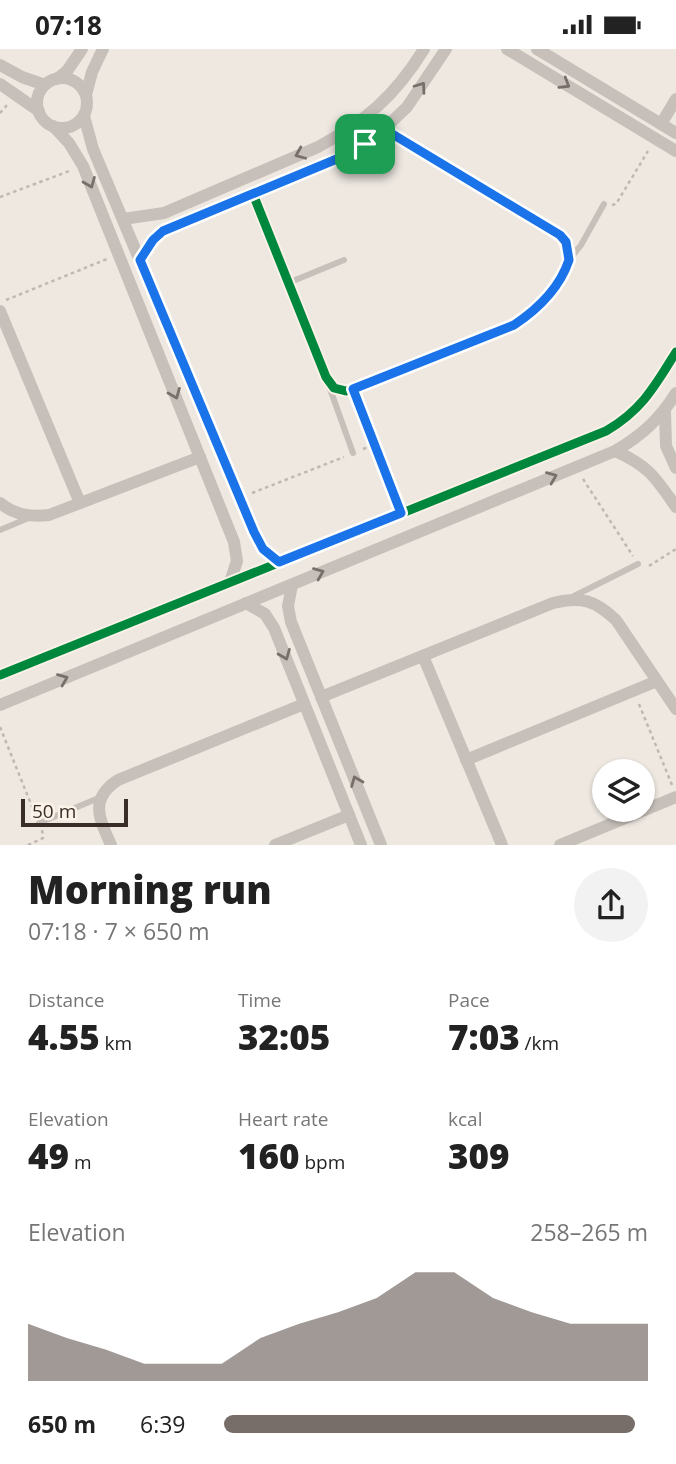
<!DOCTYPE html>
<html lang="en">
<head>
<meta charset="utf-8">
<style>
	body { margin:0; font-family:"Open Sans",sans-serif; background:#f2f2f2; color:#222; height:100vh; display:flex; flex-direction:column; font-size:26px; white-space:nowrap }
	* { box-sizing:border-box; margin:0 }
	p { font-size:23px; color:#767676 }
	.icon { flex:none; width:38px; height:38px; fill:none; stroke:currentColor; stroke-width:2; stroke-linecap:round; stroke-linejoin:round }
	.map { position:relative; height:796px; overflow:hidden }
	.panel { display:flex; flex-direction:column; background:#fff; flex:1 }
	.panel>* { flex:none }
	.controls { position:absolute; left:592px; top:710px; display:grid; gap:14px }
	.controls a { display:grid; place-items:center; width:63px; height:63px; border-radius:50%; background:#fff; box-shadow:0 2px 5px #0004; font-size:35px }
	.scale { position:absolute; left:21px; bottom:18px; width:107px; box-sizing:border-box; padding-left:7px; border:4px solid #392d28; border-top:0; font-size:19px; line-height:24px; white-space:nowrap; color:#392d28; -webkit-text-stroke:5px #fbf2e8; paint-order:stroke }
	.pin { position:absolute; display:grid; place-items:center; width:60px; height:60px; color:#fff; margin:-30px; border-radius:14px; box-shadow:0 4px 10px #0006 }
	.round { display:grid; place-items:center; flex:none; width:74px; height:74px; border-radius:37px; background:#f2f2f2 }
	.overview { display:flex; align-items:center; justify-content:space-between; height:119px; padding:0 28px }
	h1 { font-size:38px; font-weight:800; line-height:52px }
	.figures { display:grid; grid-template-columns:repeat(3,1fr); gap:10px; height:119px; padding:7px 28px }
	.figures div { display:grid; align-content:center }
	.figures b { font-size:35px; font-weight:800 }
	.figures small { font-size:19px; font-weight:400 }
	.figures p { font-size:19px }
	.chart { height:196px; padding:14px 28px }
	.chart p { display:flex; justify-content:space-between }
	.chart svg { width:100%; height:126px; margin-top:7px; fill:#786e69; opacity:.7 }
	ul { padding:0 28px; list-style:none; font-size:23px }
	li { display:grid; grid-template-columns:112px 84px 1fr; align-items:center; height:52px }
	li i { height:18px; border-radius:9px; background:#786e69 }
	.status { display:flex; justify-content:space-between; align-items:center; height:49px; padding:0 35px; background:#fff; direction:ltr }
	.status svg { height:19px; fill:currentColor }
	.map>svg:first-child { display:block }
</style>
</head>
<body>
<div class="status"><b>07:18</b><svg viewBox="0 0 49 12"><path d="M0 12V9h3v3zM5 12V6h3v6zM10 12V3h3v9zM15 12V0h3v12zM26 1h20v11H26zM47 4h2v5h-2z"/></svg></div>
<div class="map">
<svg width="676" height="796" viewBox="0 0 676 796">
	<rect width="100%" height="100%" fill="#eee8e1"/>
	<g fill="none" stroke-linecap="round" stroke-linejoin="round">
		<g stroke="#c0b8b2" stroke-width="2.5" stroke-dasharray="3.5 3.5" stroke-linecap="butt">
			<polyline points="0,64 7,56"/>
			<polyline points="0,148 72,121"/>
			<polyline points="612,156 616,155 648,102"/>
			<polyline points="6,251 107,210"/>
			<polyline points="358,353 396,451"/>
			<polyline points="363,400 375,396"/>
			<polyline points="583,430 633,507"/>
			<polyline points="252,444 344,408"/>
			<polyline points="649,517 676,500"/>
			<polyline points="639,655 672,736"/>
			<polyline points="0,678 35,765"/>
			<polyline points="28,796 43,789 42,781"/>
		</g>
		<g stroke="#c7c0ba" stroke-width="6">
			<polyline points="570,210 581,196 604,155"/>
			<polyline points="288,234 344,211"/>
			<polyline points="329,337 353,404"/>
			<polyline points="0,481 31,468"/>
			<polyline points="574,547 638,515"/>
			<polyline points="39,774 101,748"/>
		</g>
		<g stroke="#c7c0ba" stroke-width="12">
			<polyline points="507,0 676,102"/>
			<polyline points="537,0 676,84"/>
			<polyline points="0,16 22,28 45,36"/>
			<circle cx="62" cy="54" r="25"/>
			<polyline points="57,30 67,22 82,0"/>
			<polyline points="0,35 39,62"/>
			<polyline points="86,46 92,23 103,0"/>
			<polyline points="84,67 93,100 254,483 263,500 279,513"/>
			<polyline points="661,75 676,50"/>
			<polyline points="53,77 69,94 83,117 234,493 237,512 230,533"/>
			<polyline points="253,145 326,328 334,339 346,342 353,340 499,283 528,267 550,244 566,219 569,211 569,202 560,186 384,80"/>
			<path d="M123,170l41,-6 154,-66c48,-26 77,-51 106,-98"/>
			<polyline points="140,211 153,191 164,182 322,116 365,95 384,80 407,58 446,0"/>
			<polyline points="0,262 80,454"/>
			<polyline points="665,363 666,397 676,419"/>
			<path d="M615,402c34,15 40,26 61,56"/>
			<path d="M0,454c15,12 30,14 49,12l151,-58"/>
			<polyline points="292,536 288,557 291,573 381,796"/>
			<polyline points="246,554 265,565 274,579 361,796"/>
			<polyline points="423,607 502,796"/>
			<path d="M0,626l606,-244c36,-21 49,-45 70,-79"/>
			<path d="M321,648l232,-94c28,-7 42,-3 63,17l60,89"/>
			<path d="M0,656l615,-254c26,-15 45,-32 61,-58"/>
			<polyline points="466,711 657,632"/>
			<path d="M111,796c-12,-27 -22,-46 7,-65l186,-76"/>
			<polyline points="275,796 349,766"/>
			<polyline points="560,796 676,748"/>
		</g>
		<g stroke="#fbf2e8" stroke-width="13">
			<g id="cycleway">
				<polyline points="253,145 326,328 334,339 346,342 353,340 499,283 528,267 550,244 566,219 569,211 569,202 560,186 384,80"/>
				<path d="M0,626l606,-244c36,-21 49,-45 70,-79"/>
			</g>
		</g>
		<use href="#cycleway" stroke="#00873e" stroke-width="9"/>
	</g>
	<defs><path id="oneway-chevron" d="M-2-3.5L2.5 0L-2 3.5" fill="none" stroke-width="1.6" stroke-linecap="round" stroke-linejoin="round" transform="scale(1.75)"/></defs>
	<g stroke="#796f6a">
		<use href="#oneway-chevron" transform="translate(565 35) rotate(31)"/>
		<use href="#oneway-chevron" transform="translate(421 38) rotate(-54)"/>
		<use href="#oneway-chevron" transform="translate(300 105) rotate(157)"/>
		<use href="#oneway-chevron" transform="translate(90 134) rotate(68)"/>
		<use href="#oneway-chevron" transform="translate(175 345) rotate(68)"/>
		<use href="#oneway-chevron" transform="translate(552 428) rotate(-22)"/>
		<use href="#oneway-chevron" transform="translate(319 524) rotate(-22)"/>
		<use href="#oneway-chevron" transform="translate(285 606) rotate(68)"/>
		<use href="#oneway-chevron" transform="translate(63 630) rotate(-22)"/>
		<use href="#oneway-chevron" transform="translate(356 732) rotate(-112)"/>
	</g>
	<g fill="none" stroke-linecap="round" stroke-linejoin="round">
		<g stroke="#fff" stroke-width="14">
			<path id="route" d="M384,80l176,106 6,7 3,18c-9,27 -31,49 -55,65l-161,64 48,124 -122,49 -16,-13 -9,-17 -114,-272 13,-20 10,-9 181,-75z"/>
		</g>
		<use href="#route" stroke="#1a73e8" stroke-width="9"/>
	</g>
</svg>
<div class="controls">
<a><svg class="icon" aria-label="layers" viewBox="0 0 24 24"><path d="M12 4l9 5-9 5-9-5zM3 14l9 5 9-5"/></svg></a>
</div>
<div class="scale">50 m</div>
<div class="pin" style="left:365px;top:95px;background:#1e9e55"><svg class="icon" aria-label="arrive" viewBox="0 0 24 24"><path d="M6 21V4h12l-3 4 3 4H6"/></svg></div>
</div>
<section class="panel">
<div class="overview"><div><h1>Morning run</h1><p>07:18 · 7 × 650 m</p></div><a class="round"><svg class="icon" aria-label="share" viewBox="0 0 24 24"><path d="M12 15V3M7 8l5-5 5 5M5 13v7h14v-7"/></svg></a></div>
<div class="figures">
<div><p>Distance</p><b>4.55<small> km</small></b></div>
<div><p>Time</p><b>32:05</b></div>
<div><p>Pace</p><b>7:03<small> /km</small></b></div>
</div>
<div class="figures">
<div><p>Elevation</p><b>49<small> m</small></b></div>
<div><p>Heart rate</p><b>160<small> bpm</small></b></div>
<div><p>kcal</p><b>309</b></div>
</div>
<div class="chart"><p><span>Elevation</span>258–265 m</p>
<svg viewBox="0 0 160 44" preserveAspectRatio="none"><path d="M0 44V24L10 29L20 33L30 38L40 38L50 38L60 29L70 24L80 20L90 15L100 6L110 6L120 15L130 20L140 24L150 24L160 24V44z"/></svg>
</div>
<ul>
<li><b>650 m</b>6:39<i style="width:97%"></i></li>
</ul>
</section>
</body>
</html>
